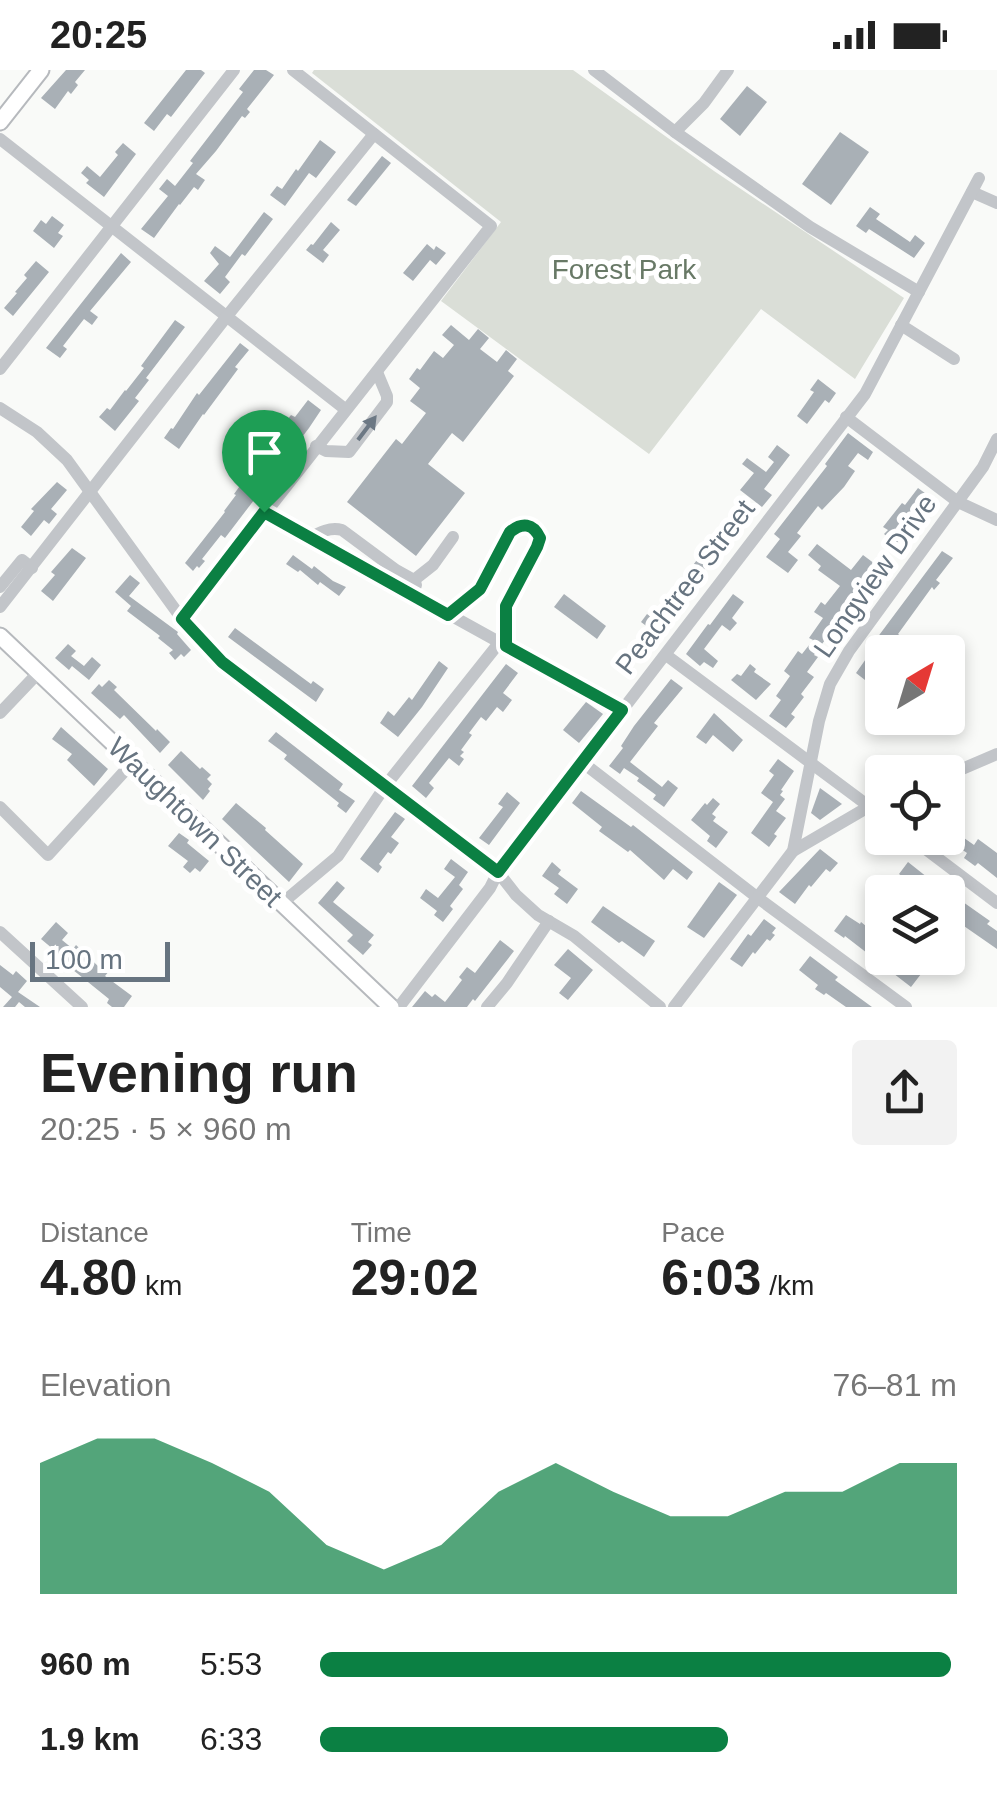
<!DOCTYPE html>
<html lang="en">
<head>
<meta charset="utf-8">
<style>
	body { margin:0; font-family:Arial,sans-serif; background:#f2f2f2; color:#222; height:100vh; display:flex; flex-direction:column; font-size:38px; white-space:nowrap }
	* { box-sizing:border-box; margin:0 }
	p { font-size:32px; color:#767676 }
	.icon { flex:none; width:55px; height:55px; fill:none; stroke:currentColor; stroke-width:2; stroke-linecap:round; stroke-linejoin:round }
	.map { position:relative; height:937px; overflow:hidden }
	.sheet { display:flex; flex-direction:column; background:#fff; flex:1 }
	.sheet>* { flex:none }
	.needle { width:65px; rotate:38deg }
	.fabs { position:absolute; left:865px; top:565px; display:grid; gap:20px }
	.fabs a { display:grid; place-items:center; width:100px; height:100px; border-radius:10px; background:#fff; box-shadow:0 5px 15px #0003; font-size:50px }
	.scale { position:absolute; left:30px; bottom:25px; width:140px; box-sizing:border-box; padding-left:10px; border:5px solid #677480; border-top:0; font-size:28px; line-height:35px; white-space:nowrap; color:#677480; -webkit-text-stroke:8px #fff; paint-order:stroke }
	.pin { position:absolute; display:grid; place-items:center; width:85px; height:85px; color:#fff; margin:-102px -42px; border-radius:50% 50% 50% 0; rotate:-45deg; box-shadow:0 0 10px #0007 }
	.pin .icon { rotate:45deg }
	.round { display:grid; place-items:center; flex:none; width:105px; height:105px; border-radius:10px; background:#f2f2f2 }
	.headline { display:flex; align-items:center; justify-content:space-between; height:170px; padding:0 40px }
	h1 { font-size:55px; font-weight:700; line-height:75px }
	.metrics { display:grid; grid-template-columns:repeat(3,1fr); gap:15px; height:170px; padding:10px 40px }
	.metrics div { display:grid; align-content:center }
	.metrics b { font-size:50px; font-weight:700 }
	.metrics small { font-size:28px; font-weight:400 }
	.metrics p { font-size:28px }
	.chart { height:280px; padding:20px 40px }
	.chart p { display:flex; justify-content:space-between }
	.chart svg { width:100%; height:180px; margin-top:10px; fill:#0b8043; opacity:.7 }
	ul { padding:0 40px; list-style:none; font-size:32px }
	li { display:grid; grid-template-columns:160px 120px 1fr; align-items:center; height:75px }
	li i { height:25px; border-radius:12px; background:#0b8043 }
	.status { display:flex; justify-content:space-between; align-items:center; height:70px; padding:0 50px; background:#fff; direction:ltr }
	.status svg { height:28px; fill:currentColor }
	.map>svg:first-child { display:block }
</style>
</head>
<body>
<div class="status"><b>20:25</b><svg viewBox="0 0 49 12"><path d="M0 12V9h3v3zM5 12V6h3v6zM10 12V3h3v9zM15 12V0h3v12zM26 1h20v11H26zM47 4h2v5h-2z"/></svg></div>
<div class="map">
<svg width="997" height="937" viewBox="0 0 997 937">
	<rect width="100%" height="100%" fill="#f9faf8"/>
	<polygon fill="#daded7" points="314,0 573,0 714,101 904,228 855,309 761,239 649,384 441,231 501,152 312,3"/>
	<g fill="#a9b0b6">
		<polygon points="66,0 85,0 75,12 78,15 71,24 68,21 55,39 41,28"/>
		<polygon points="186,0 201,0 205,3 171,47 167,44 154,61 144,53"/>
		<polygon points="254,0 266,0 274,5 247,39 250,42 245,48 242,46 216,81 196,104 205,110 198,120 194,117 180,135 179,134 154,168 141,159 168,126 159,119 167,109 175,116 193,93 190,91 243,22 239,19"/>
		<polygon points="747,16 767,32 740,66 720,49"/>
		<polygon points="840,62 869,82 831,135 802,114"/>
		<polygon points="320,70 336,82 316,108 309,103 285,136 270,125 277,116 282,119 296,99 298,101"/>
		<polygon points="123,73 136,84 104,127 86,113 89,110 81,103 87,96 100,107 118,85 115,82"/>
		<polygon points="382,86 391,93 356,136 347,130"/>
		<polygon points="870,137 880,144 876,149 910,172 915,165 925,173 914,188 869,159 866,163 856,156"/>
		<polygon points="264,142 273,149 245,186 242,184 225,207 230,212 220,224 204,211 219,194 210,183 215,176 230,187"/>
		<polygon points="52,146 64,155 58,163 63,166 54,178 33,161 41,150 46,154"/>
		<polygon points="331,152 340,160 323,180 329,185 323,193 306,180 311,174 313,175"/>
		<polygon points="427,174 434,180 436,176 446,183 436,195 430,190 413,211 403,203"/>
		<polygon points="121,183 131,192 90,241 98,247 92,255 84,249 63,276 67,279 60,288 46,278"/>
		<polygon points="36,191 49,202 13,246 4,238 17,223 15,222 27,208 24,205"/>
		<polygon points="175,250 185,257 146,308 149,310 135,328 139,331 115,361 99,347 107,338 110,340 125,320 126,321 144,298 141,296"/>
		<polygon points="451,255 469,270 478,259 489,268 480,279 497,292 506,280 517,289 508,301 514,306 463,372 452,363 428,394 465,423 416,486 347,432 396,369 402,374 426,343 410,331 420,318 409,309 417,298 420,300 434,281 443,288 454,275 442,265"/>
		<polygon points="240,273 249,280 235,297 238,299 204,345 203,344 179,379 164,368 171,358 173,359 197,323 199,325"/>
		<polygon points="818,309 836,323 829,333 825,330 807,354 797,346 814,322 810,320"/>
		<polygon points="308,330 321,340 309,358 225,468 221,465 202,489 205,491 199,498 197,496 193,501 185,493 225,442 224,441 236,425 234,424 242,413 243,414 288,358 283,355 291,345 295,347"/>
		<polygon points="848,363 873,382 868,390 858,383 848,396 855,401 844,417 822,440 818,436 797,463 801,466 788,482 798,490 788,503 766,487 780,469 774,464 827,396 825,394"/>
		<polygon points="777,375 790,385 764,419 772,425 762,437 740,420 754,403 742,394 747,388 766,402 774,392 768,387"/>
		<polygon points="57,412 67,420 51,439 57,444 49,454 44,450 31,466 21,457 34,441 31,439"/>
		<polygon points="918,418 929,426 916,444 919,446 896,474 884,464 888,460 883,457 902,433 905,435"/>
		<polygon points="710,465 726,477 717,489 714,486 678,535 679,537 673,545 669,541 660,553 664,557 654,570 645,563 649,558 641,552 647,544 651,547 666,527 668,529 705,479 701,476"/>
		<polygon points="817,474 851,500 863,485 879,497 858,525 856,523 838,545 841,548 814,585 818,587 807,602 814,607 801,624 804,627 791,644 795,647 786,658 769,646 781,630 776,626 790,606 784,601 798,581 802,584 813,570 809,568 823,548 814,542 821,532 825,535 840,516 818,500 821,496 808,485"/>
		<polygon points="72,478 86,488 53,531 41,521 55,505 51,502"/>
		<polygon points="942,481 953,488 936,510 940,513 934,520 932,517 898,564 903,568 892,582 882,582 882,598 877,594 865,610 856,603 868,586 865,584"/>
		<polygon points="293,485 312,499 314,496 333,511 346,517 339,526 320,512 318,515 300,500 298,502 286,494"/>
		<polygon points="130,505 140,513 129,526 178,562 177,564 191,580 184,587 181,584 175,590 169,583 173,580 158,568 160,566 127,541 131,536 115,522"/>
		<polygon points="564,524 606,556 597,569 554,537"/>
		<polygon points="733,524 744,532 732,548 737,553 730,561 722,555 704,579 718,591 713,598 704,592 700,596 686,584 708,554 710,555"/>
		<polygon points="235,558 311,614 313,611 324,619 316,632 228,567"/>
		<polygon points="68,574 76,581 71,586 84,596 92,587 101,595 89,610 72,596 69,600 55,588"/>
		<polygon points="439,591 448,598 422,637 398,667 380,653 388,641 394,646 409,627 412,630"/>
		<polygon points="506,594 518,603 503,623 512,630 503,642 497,637 486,651 481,647 469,663 472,665 461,680 464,682 460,686 464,689 459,696 449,688 429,713 434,718 426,728 412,716"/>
		<polygon points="750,594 756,599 754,602 771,614 756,630 731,610 737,604 741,606"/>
		<polygon points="671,609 683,618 654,653 658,656 630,692 662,717 668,710 678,718 664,737 653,729 656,725 637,711 639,708 624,698 620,704 609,696 623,678 621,676 634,656"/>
		<polygon points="109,610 117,617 114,620 156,661 157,659 170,672 160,683 124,645 120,649 91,623 99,614 102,617"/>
		<polygon points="586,632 603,644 579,673 563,660"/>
		<polygon points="714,643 743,670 733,682 713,665 706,674 696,667"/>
		<polygon points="61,657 108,699 94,716 67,690 72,684 52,669"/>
		<polygon points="276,662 343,714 339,720 355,731 346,743 337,736 339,733 284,689 287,685 268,671"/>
		<polygon points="181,681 200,699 202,697 211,705 207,709 212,714 208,719 210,721 203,730 168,695"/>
		<polygon points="778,689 794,701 781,720 783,721 780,725 785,729 776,741 786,748 774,764 777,766 769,777 751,763 773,732 761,723 774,705 769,701"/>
		<polygon points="820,718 842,734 820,750 811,743"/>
		<polygon points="581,721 631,757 633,755 693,802 687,810 673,799 664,810 630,780 628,782 599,761 602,757 572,733"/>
		<polygon points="507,722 520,733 489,775 479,768 503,737 498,734"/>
		<polygon points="713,728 720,734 712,744 716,747 713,751 728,762 716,778 707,771 710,766 691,750 705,733 707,735"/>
		<polygon points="236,733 266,758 265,760 303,794 289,812 222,749"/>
		<polygon points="395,742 405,749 391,767 399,773 391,784 388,782 379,794 382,797 378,803 360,789"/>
		<polygon points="179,763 189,770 187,773 209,791 200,802 195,798 190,803 183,797 188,791 168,776"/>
		<polygon points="957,763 974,775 978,769 997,783 997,808 978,793 975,796 964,788 967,783 951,772"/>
		<polygon points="820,779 838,793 830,802 826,799 811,817 809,815 795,834 779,822"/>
		<polygon points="451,789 468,802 459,815 463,819 450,836 453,839 443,852 434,845 437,841 420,828 426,819 438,828 455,807 444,799"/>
		<polygon points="552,792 561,800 558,804 578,819 567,834 554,824 559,818 542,806"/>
		<polygon points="908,792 937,815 932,822 916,822 919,819 899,804"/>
		<polygon points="337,811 345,818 333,832 374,865 368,872 372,875 363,885 347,871 353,865 318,833"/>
		<polygon points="719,812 737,825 704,868 687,857"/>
		<polygon points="948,827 960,837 963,832 990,851 987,854 997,861 997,879 961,854 960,857 948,848"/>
		<polygon points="603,836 655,871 644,887 622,871 619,873 591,852"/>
		<polygon points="846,845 860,854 861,852 882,869 882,888 899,888 921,904 911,917 845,866 844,868 834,861"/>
		<polygon points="764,849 776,858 772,863 775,865 770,871 767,869 755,884 753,882 742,897 730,889 748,864 751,866"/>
		<polygon points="56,852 68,863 62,870 73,879 76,875 100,898 107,889 114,895 105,906 132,926 124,937 112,937 107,933 109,929 57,887 59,884 41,869"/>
		<polygon points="500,870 514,881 475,931 473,929 467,937 412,937 425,921 432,927 435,924 445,932 462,910 459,907 467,897 475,903"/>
		<polygon points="568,879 593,900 568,930 559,923 571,908 554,895"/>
		<polygon points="810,886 838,907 835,910 872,937 846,937 826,923 824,925 815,919 818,915 799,900"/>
		<polygon points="0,895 13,905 16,901 27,911 18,922 40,937 25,937 19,932 15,937 3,937 12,927 0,917"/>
	</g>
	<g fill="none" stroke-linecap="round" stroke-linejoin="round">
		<g stroke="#b6b9bd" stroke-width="19">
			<g id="major">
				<polyline points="0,52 41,0"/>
				<polyline points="0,566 391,937"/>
			</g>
		</g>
		<g stroke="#c2c5c9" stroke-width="12">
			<polyline points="594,0 675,62 810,157 919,222"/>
			<polyline points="675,62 704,33 728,0"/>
			<polyline points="0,69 345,339"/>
			<polyline points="972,122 997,133"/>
			<polyline points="901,255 954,289"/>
			<polyline points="0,299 234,0"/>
			<polyline points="0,338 37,362 67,390 182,549 221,593 498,802 516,825 538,845 574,866 660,937"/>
			<polyline points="846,347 958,432 997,450"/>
			<polyline points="316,376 326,381 349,382 387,332 387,326 377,302"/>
			<polyline points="264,442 622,640"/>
			<path d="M310,468c10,-6 20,-11 32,-8l54,40 18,10 2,5 -4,10"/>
			<polyline points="414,510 433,495 453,467"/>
			<polyline points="0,517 22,490 32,498"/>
			<polyline points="0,537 227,246 374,64"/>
			<path d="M448,545c11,-8 23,-15 32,-25 10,-14 38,-100 60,-52l-3,9 -31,60v40"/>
			<polyline points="182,549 491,156 293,0"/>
			<polyline points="666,585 882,746"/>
			<polyline points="0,643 39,602"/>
			<polyline points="582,692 758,828 906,937"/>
			<polyline points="948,705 997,684"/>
			<polyline points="0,737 48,785 133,692"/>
			<polyline points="911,768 997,833"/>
			<polyline points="793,781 870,736 882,731"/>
			<polyline points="281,834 338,786 386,715 499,573"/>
			<polyline points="0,862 82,937"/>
			<polyline points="399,937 490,818 498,802 865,324 979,108"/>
			<polyline points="487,937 507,913 549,851"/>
			<polyline points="674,937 793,781 819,651 830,614 849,581 983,397 997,369"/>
		</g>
		<use href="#major" stroke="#fff" stroke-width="15"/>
	</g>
	<defs><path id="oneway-solid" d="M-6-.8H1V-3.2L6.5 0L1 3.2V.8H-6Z" transform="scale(2.5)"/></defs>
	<use fill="#6c7884" href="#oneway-solid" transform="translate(367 358) rotate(-53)"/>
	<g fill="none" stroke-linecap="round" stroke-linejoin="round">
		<g stroke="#fff" stroke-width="20">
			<path id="route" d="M264,442l184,103 32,-26 30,-57c12,-10 23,-9 30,6l-3,9 -31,59v40l116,64 -124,162 -276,-210 -40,-43z"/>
		</g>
		<use href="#route" stroke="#0b8043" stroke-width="12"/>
	</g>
	<g text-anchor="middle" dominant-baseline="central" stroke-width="10" stroke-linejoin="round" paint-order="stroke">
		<g font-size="28" fill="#687966" stroke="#fff">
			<text x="624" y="199">Forest Park</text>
		</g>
		<g font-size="28" fill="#677480" stroke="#fff">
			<text transform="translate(875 506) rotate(-55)">Longview Drive</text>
			<text transform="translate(685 517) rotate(-53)">Peachtree Street</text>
			<text transform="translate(195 752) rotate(44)">Waughtown Street</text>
		</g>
	</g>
</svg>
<div class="fabs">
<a><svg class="needle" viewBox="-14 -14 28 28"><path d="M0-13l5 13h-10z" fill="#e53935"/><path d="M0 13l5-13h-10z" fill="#767676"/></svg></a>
<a><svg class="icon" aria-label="locate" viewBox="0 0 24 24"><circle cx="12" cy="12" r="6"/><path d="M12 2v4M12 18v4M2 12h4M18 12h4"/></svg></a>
<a><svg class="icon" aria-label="layers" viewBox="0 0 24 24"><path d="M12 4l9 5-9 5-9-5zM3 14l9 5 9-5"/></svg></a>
</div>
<div class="scale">100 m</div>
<div class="pin" style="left:264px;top:442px;background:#1e9e55"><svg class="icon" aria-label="arrive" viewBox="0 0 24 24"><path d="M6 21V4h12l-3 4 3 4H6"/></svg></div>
</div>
<section class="sheet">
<div class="headline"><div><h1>Evening run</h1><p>20:25 · 5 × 960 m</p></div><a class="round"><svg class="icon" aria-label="share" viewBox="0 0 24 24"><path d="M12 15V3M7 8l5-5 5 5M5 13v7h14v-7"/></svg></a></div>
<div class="metrics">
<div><p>Distance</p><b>4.80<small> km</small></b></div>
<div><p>Time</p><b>29:02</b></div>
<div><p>Pace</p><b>6:03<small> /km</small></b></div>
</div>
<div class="chart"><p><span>Elevation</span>76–81 m</p>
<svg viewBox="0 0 160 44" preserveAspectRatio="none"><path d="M0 44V12L10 6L20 6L30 12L40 19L50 32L60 38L70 32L80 19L90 12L100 19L110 25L120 25L130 19L140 19L150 12L160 12V44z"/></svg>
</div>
<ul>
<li><b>960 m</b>5:53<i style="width:99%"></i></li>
<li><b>1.9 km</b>6:33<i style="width:64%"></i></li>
</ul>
</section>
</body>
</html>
